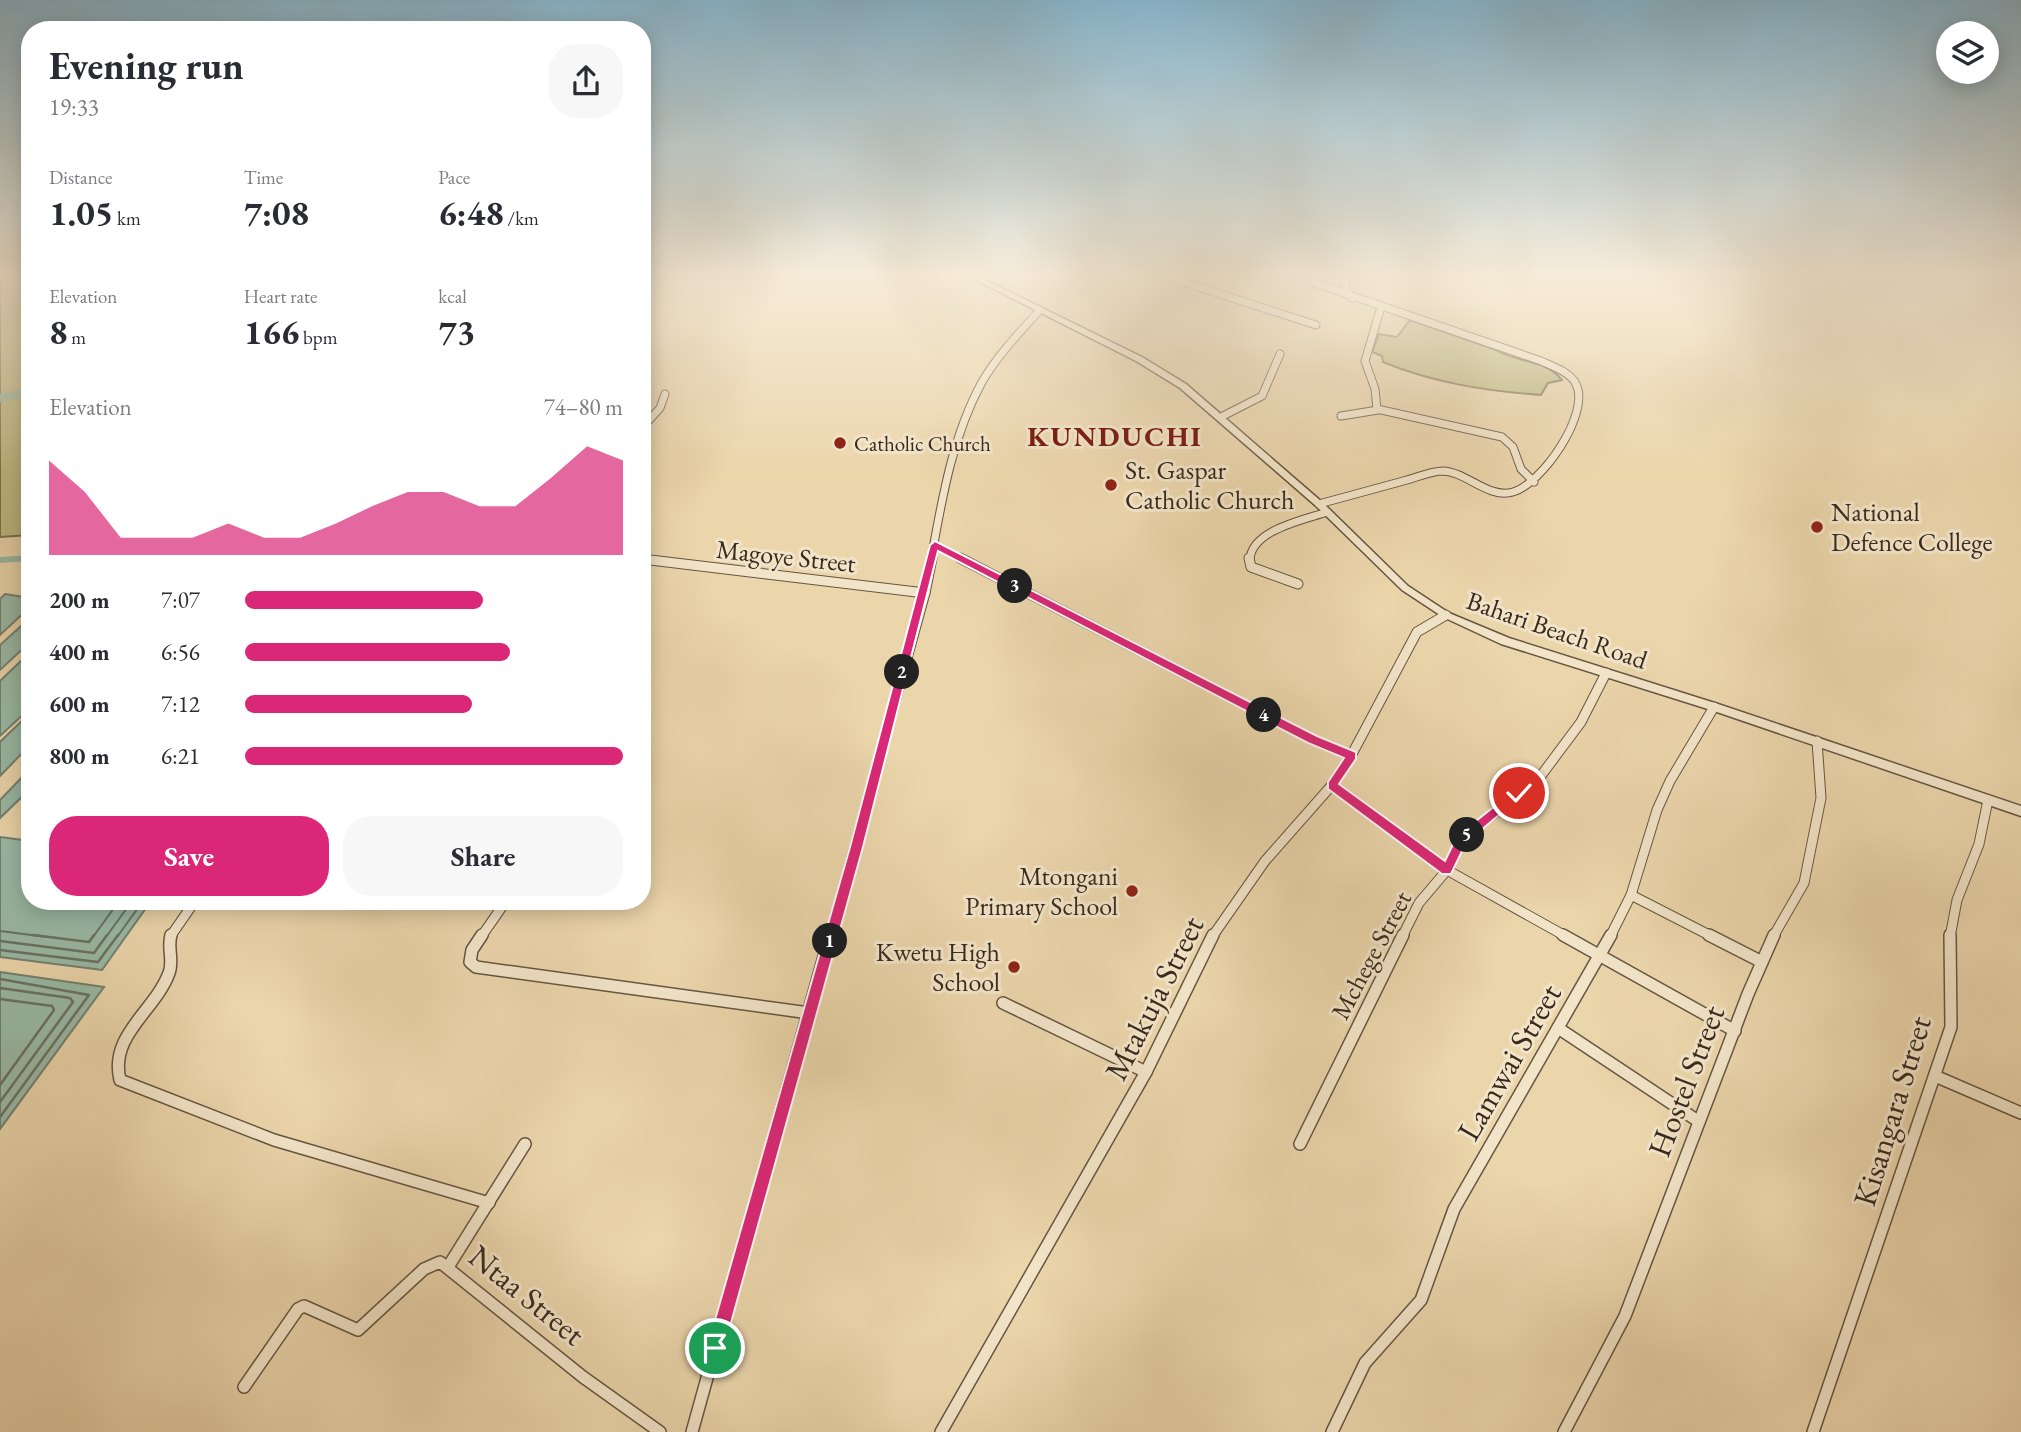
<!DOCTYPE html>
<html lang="en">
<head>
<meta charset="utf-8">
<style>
	body { margin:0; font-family:"EB Garamond",serif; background:#f7f7f7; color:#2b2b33; height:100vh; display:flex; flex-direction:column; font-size:26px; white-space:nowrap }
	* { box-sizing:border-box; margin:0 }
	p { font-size:23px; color:#7c7c81 }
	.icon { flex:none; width:38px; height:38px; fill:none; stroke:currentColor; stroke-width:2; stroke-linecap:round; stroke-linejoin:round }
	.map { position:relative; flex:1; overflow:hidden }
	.sheet { position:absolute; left:21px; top:21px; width:630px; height:889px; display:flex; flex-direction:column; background:#fff; border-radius:28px; box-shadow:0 4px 18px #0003 }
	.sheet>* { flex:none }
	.tools { position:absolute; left:1936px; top:21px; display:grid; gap:14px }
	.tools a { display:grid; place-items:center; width:63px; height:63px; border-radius:50%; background:#fff; box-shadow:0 4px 18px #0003; font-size:35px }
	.pin { position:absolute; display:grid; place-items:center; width:60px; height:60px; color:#fff; margin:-30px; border:4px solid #fff; border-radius:50%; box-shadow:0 2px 7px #0007 }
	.km { position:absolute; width:35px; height:35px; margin:-18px; border-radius:50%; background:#222; color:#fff; font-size:19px; line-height:35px; text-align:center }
	.round { display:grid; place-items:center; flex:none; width:74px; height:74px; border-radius:28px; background:#f7f7f7 }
	.overview { display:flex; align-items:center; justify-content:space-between; height:119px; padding:0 28px }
	h1 { font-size:38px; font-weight:700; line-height:52px }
	.figures { display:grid; grid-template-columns:repeat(3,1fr); gap:10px; height:119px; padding:7px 28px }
	.figures div { display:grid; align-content:center }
	.figures b { font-size:35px; font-weight:700 }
	.figures small { font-size:19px; font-weight:400 }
	.figures p { font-size:19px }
	.chart { height:196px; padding:14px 28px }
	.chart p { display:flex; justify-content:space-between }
	.chart svg { width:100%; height:126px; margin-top:7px; fill:#db2777; opacity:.7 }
	.button { display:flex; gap:14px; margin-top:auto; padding:14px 28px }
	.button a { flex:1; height:80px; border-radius:28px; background:#db2777; color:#fff; font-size:28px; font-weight:700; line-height:80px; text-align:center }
	.button a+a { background:#f7f7f7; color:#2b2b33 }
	ul { padding:0 28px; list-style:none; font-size:23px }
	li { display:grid; grid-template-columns:112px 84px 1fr; align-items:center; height:52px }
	li i { height:18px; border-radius:9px; background:#db2777 }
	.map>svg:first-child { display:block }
</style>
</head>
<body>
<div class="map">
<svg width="2021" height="1432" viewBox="0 0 2021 1432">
	<rect width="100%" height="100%" fill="#ebd5ab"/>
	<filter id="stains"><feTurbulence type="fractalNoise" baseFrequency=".00286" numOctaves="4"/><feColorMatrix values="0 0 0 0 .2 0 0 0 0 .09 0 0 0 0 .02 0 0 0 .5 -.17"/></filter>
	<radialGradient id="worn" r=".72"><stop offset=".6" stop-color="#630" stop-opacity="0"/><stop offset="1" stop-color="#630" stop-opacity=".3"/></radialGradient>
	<g fill="#bfbb83" stroke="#7c7250" stroke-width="2">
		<polygon points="0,272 30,272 30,535 0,537"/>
		<path d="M1410,320l86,30c21,13 50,9 66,30l-14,3 -7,12c-55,-4 -107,-12 -158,-33l-1,-6 -10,-4 7,-18 18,3z"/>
	</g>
	<g fill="#99b9a6" stroke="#738070" stroke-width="2">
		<polygon points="5,594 30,598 30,607 0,635 0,599"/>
		<polygon points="30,618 30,642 0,670 0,645"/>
		<polygon points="23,659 30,660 30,708 0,736 0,681"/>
		<polygon points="30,713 30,745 0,776 0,742"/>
		<polygon points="30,769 30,789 0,818 0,800"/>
		<polygon points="0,837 30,841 30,901 151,901 102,970 0,957"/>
		<polygon points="0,972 104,987 0,1129"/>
	</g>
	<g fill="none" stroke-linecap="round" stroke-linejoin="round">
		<g stroke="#697262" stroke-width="2">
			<polyline points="0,931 47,937"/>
			<polyline points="93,937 119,901"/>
			<polyline points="106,937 132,901"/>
			<polyline points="117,937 143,901"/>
		</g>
		<g stroke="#697262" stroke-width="2.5">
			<polyline points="33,935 89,942 94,935"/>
			<polyline points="0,941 94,953 107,935"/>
			<polyline points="0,950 98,962 118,935"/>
			<polyline points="0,979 89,995 0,1117"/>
			<polyline points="0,988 70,998 73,1002 0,1102"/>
			<polyline points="0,999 52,1006 54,1010 0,1085"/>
		</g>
		<polygon fill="#99b9a6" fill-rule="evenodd" points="30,555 30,561 0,563 0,557"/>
		<polygon fill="#99b9a6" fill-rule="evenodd" points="30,388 30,396 0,402 0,394"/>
		<g stroke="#665541" stroke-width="9">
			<g id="minor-far2">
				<polyline points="1152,272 1316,325"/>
				<path d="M1283,272l258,89c11,5 29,11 35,23 15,29 -34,100 -63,108 -25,7 -46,-20 -70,-21 -12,0 -25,6 -36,9 -30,8 -59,16 -88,24"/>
				<polyline points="1344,272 1345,287 1352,298"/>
				<polyline points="1381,307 1365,361 1375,389 1377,409 1502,437 1513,447 1521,469 1534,482"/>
				<polyline points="1341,416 1378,410"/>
				<polyline points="1221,417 1262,396 1280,354"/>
				<polyline points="642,428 660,408 665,394"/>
				<polyline points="935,545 963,560"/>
				<polyline points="642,559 648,560"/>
				<path d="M931,560c11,-61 21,-123 51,-178 15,-26 37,-49 58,-72"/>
				<path d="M1250,560c1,-30 54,-40 77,-48"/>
			</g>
		</g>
		<g stroke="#665541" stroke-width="11">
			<g id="minor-far1">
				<polyline points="960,558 1313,740 1351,756"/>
				<polyline points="1249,558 1251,567 1298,584"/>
				<polyline points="642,559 925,593"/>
				<polyline points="1332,785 1447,870 1567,937"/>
				<polyline points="1631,895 1713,937"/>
				<polyline points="170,937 195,901"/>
				<polyline points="481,937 506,901"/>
				<polyline points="830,937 925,593 932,558"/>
				<polyline points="1212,937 1265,861 1332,785 1351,756 1417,632 1446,615"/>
				<polyline points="1402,937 1419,903 1447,870 1462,839 1540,777 1581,722 1606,673"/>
				<polyline points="1610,937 1631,895 1657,810 1670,781 1714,707"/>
				<polyline points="1773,937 1804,883 1821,798 1817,741"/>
				<polyline points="1950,937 1957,900 1979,844 1988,800"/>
			</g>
		</g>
		<g stroke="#665541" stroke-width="14">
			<g id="minor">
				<path d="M171,935c-4,12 3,26 -2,38 -14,38 -60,62 -49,107l154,60 215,63"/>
				<polyline points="482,935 472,950 470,962 476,967 809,1013"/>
				<polyline points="1563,935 1735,1031"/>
				<polyline points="1709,935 1762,962"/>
				<polyline points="1003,1003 1146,1072"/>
				<polyline points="1558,1028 1698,1121"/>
				<polyline points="1935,1076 2021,1113"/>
				<polyline points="1300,1144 1403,935"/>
				<polyline points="448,1267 525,1144"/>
				<polyline points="244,1387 298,1309 304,1306 358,1330 424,1269 440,1262 583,1377 660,1432"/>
				<polyline points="692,1432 830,935"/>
				<polyline points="941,1432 1146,1072 1213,935"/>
				<polyline points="1332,1432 1365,1363 1421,1300 1454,1209 1611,935"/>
				<polyline points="1564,1432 1625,1316 1748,994 1774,935"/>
				<polyline points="1813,1432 1951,1027 1950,935"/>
			</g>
		</g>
		<g stroke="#665541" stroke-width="3">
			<polygon id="tertiary" points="960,272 969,272 1142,357 1186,384 1322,502 1408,586 1449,613 1509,638 1718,704 2021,806 2021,816 1711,710 1501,644 1443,617 1402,590 1316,506 1180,388 1136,361"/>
		</g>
		<use href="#minor-far2" stroke="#f2e4c8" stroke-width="7"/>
		<use href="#minor-far1" stroke="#f2e4c8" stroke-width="9"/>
		<use href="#minor" stroke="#f2e4c8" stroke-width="11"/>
		<use href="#tertiary" fill="#f2e4c8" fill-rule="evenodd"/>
	</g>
	<linearGradient id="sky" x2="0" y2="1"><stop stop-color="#88b6ce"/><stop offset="0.58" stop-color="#f6ecd9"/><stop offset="1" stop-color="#f6ecd9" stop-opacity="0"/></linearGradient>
	<rect width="2021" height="473" fill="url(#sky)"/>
	<polygon fill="#db2777" stroke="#fff" stroke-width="2" points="935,541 1317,736 1356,752 1356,759 1339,784 1445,861 1457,836 1515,790 1519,788 1525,793 1466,843 1451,874 1442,874 1328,789 1328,782 1344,758 1308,743 938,551 863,847 724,1348 715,1357 707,1348 850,847 930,545"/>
	<g fill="#8f2418" stroke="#f2e4c8" stroke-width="2.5">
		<circle cx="840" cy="443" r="7"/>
		<circle cx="1111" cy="485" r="7"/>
		<circle cx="1817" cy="527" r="7"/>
		<circle cx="1132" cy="891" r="7"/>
		<circle cx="1014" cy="967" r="7"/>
	</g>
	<g text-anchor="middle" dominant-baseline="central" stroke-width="6" stroke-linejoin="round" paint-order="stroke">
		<g font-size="21" fill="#392a1e" stroke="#f2e4c8" text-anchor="start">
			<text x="854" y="443">Catholic Church</text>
		</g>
		<g font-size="26" fill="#392a1e" stroke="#f2e4c8" text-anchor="start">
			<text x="1125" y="470">St. Gaspar<tspan x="1125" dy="30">Catholic Church</tspan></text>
			<text x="1831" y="512">National<tspan x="1831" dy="30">Defence College</tspan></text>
			<text x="1118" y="876" text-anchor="end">Mtongani<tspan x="1118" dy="30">Primary School</tspan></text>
			<text x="1000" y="952" text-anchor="end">Kwetu High<tspan x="1000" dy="30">School</tspan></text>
		</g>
		<g font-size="26" fill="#392a1e" stroke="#f2e4c8">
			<text transform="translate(786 556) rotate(6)">Magoye Street</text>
			<text transform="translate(1557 630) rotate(19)">Bahari Beach Road</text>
			<text transform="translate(1371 955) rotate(-62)">Mchege Street</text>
		</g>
		<g font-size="28" font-weight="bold" letter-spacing="2" fill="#7a1f14" stroke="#f2e4c8">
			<text x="1115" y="436">KUNDUCHI</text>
		</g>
		<g font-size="32" fill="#392a1e" stroke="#f2e4c8">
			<text transform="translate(1154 998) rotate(-63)">Mtakuja Street</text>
			<text transform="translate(1509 1062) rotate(-60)">Lamwai Street</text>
			<text transform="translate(1686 1081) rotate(-69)">Hostel Street</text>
			<text transform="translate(1892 1111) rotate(-73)">Kisangara Street</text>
			<text transform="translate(527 1295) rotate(39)">Ntaa Street</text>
		</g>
	</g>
	<rect width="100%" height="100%" filter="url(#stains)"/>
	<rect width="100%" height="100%" fill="url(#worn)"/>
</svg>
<div class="tools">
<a><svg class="icon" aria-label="layers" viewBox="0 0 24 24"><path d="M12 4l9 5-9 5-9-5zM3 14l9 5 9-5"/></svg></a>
</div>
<div class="pin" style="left:715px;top:1348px;background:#1e9e55"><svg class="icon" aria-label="arrive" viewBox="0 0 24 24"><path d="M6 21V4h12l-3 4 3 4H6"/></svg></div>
<div class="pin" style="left:1519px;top:793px;background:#d93025"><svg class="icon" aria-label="check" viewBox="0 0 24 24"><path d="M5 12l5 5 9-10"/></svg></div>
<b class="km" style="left:830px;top:941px">1</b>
<b class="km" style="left:902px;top:672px">2</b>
<b class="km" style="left:1015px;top:586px">3</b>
<b class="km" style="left:1264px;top:715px">4</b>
<b class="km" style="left:1467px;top:835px">5</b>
<section class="sheet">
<div class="overview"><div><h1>Evening run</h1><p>19:33</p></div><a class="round"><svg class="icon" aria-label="share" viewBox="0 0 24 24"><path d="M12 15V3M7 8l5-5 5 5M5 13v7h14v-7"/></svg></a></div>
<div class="figures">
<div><p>Distance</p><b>1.05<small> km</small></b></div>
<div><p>Time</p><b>7:08</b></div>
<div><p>Pace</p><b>6:48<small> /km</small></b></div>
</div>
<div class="figures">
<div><p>Elevation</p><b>8<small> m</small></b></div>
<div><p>Heart rate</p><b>166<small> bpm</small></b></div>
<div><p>kcal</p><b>73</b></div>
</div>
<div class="chart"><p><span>Elevation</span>74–80 m</p>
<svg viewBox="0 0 160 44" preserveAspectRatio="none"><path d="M0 44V11L10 22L20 38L30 38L40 38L50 33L60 38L70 38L80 33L90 27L100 22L110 22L120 27L130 27L140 17L150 6L160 11V44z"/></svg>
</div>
<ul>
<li><b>200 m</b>7:07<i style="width:63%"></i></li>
<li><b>400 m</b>6:56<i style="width:70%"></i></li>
<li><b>600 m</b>7:12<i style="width:60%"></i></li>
<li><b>800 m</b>6:21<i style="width:100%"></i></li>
</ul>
<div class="button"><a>Save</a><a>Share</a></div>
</section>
</div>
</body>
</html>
